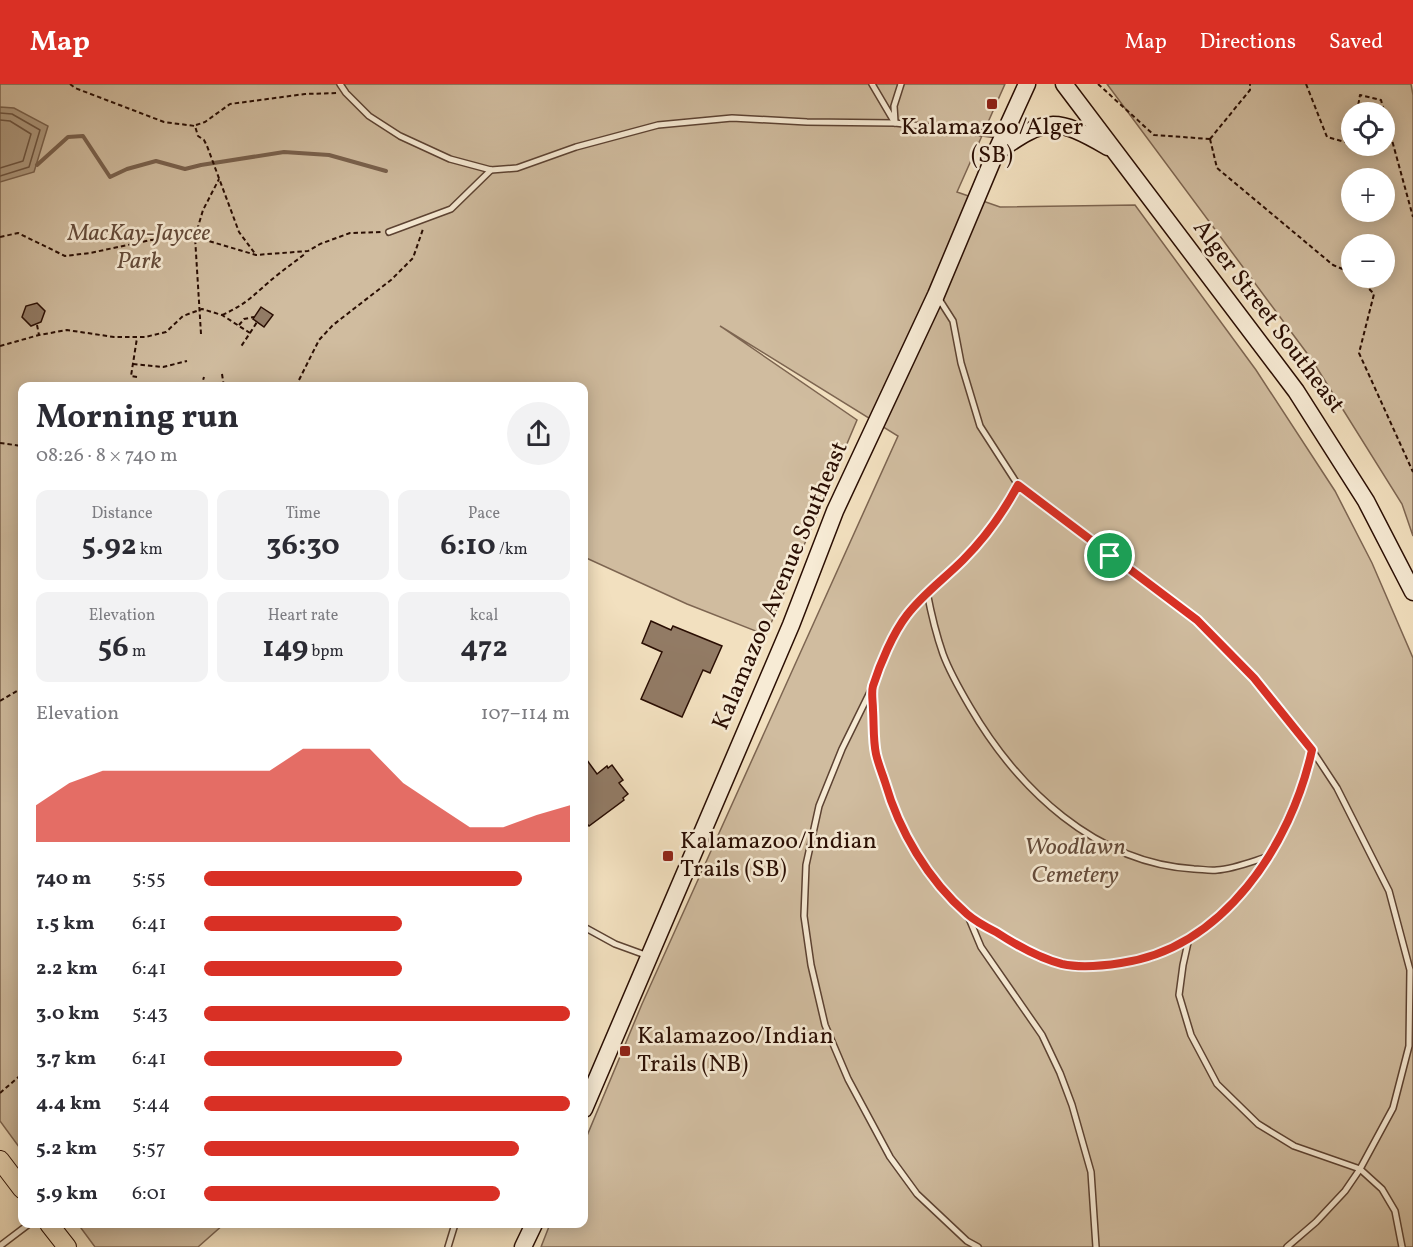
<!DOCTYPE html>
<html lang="en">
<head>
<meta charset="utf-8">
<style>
	body { margin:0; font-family:Vollkorn,serif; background:#f2f2f3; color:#2b2b33; height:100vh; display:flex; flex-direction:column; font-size:22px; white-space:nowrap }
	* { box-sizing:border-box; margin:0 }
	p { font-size:20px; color:#7c7c81 }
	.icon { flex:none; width:33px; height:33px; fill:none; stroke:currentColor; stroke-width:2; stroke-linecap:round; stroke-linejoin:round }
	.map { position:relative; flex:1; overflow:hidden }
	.panel { position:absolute; left:18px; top:298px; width:570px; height:846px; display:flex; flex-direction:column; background:#fff; border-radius:12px; box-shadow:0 3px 15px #0003 }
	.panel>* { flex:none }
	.buttons { position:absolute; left:1341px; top:18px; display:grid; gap:12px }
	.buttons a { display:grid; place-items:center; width:54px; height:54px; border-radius:50%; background:#fff; box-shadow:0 3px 15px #0003; font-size:30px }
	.pin { position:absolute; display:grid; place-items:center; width:51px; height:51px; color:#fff; margin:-26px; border:3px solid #fff; border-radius:50%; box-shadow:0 2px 6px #0007 }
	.round { display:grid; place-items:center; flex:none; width:63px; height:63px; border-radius:32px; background:#f2f2f3 }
	.summary { display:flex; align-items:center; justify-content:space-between; height:102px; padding:0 18px }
	h1 { font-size:33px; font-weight:700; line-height:45px }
	.stats { display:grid; grid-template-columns:repeat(3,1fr); gap:9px; height:102px; padding:6px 18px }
	.stats div { display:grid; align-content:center; border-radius:12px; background:#f2f2f3; text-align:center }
	.stats b { font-size:30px; font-weight:700 }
	.stats small { font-size:16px; font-weight:400 }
	.stats p { font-size:16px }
	.chart { height:168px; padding:12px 18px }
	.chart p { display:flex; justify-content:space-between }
	.chart svg { width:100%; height:108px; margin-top:6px; fill:#d93025; opacity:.7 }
	ul { padding:0 18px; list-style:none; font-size:20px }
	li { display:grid; grid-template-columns:96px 72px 1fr; align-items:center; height:45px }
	li i { height:15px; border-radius:8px; background:#d93025 }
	header { display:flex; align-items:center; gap:36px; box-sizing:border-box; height:84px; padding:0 30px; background:#d93025; color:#fff }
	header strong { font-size:28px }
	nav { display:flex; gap:33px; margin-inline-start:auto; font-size:21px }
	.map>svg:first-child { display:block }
</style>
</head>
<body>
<header>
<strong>Map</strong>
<nav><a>Map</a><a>Directions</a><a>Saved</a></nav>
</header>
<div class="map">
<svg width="1413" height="1163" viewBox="0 0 1413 1163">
	<rect width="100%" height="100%" fill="#f2e0bf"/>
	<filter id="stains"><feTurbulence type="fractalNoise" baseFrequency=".00333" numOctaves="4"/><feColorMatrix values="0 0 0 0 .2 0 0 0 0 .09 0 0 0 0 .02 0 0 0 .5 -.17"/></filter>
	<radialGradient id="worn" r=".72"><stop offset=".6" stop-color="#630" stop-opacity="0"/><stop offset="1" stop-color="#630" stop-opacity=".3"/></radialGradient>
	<g fill="#d0bc9f" stroke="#7d6551" stroke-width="1.5" fill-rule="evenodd">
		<polygon points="0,0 1005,0 957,108 1000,123 1135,121 1256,286 1335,407 1372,479 1413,574 1413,1163 541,1163 550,1140 584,1140 584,1059 642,920 898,352 720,242 857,336 766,551 687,520 584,473 584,303 22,303 22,1067 0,1037"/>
		<path d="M1107,0h304l2,11v441l-11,-32 -90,-144zM1352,28h32v34h-32zM1352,94h32v34h-32zM1352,160h32v34h-32z"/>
		<polygon points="78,1140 224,1140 198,1163 95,1163"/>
	</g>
	<polygon fill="#ae997f" stroke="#79614d" stroke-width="1.5" points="0,23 14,24 48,42 34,88 0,98"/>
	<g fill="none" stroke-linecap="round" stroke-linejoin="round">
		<g stroke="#6c5441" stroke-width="1.5">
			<polyline points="0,29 12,30 40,46 29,83 0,92"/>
			<polyline points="0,36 10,37 31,50 23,77 0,84"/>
		</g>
		<polyline stroke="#79614d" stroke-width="4" points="37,81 68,53 83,52 110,93 127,85 156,77 185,85 201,81 284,68 329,71 386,87"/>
	</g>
	<g fill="#927b65" stroke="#2a0e03" stroke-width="1.5">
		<polygon points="37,219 45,227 41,238 31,242 22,233 26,222"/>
		<polygon points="261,223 273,231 264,243 253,235"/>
		<polygon points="651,537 671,546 673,542 722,562 710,589 703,586 682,633 641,615 662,568 642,559"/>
		<polygon points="584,672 597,690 607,682 608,684 612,681 623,696 619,699 628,710 623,714 624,716 589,742 588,741 584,744"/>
	</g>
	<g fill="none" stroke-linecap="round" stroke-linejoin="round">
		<g stroke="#5c4232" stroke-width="8">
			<g id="lane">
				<polyline points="340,0 346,9 369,32 400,52 450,75 491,86 517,84 576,63 658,41 732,34 807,38 895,39 1002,51"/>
				<polyline points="872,0 895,39"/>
				<polyline points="895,38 894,22 901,0"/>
				<polyline points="389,148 451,125 491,86"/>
				<path d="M1018,401c-24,45 -54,74 -91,107 4,21 9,42 16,62 7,19 17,36 27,53 48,82 125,156 224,162 7,0 15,2 23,1 17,-1 36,-9 53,-14"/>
				<polyline points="927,508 905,533 882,578 872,605 876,669 893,726 917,771 941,803 967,831 1020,864 1063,880 1102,882 1153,873 1189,854 1218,833 1247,804 1271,772 1300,705 1312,666 1254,594 1197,536 1018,401 980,342 961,279 953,237 939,215"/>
				<polyline points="871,606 842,665 819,722 806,781 804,832 811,881 825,941 848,995 890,1073 917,1110 967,1157 978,1163"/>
				<polyline points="968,832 981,863 1042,951 1060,989 1072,1021 1091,1088 1096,1163"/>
				<polyline points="584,843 615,860 648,872"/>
				<polyline points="1189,854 1183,881 1179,911 1191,951 1217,1000 1258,1040 1294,1062 1360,1085 1382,1105 1395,1127 1402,1163"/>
				<polyline points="0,1162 29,1140"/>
				<polyline points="448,1163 455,1140"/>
				<polyline points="1287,1163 1316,1138 1345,1107 1360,1085 1393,1024 1409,962 1410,886 1389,807 1337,704 1312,666"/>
			</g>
		</g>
		<g stroke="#2a0e03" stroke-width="19">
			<g id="secondary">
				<polyline points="1064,0 1296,307 1366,417 1413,508"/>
				<path d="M997,68c49,-35 59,-35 111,-5"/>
				<polyline points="584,1025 791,541 835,427 936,211 996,68 1027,0"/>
				<polyline points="523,1163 534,1140"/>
			</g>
		</g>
		<g stroke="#2a0e03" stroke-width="20">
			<g id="primary">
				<polyline points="0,1076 22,1105"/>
				<polyline points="49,1140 67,1163"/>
			</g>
		</g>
		<g stroke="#2a0e03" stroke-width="2" stroke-dasharray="4.5 3" stroke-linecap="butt">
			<polyline points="70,0 75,4 164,38 195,42 198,52 204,56 207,62 239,148 256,171"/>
			<polyline points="1098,0 1154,51 1210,55"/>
			<polyline points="1306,0 1327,53 1352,60"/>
			<polyline points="1357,28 1360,11 1381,16 1413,133"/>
			<polyline points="196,41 205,38 230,20 305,10 337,9"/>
			<polyline points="1210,55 1217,84 1333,181 1352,189"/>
			<polyline points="1210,55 1250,6 1250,0"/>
			<polyline points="0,153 18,149 65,172 90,169 151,156 195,153 256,171 308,167 320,160 350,149 382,148"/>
			<polyline points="1359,194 1374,210 1359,269 1413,388"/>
			<path d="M222,231c27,-12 32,-21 54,-39 10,-8 20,-15 30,-23"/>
			<polyline points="37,241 39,251"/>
			<polyline points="239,241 244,235 254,233"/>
			<polyline points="250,249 257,238"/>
			<polyline points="201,250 195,153 203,126 219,95"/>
			<polyline points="0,262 39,251 67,246 114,253 145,253 166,248 183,232 202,225 222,231 250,249 240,264"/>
			<polyline points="133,280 163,283 187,277"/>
			<polyline points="222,290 224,303"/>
			<polyline points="137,293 131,292 137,254"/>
			<polyline points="299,296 319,256 333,241 391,196 413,174 423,145"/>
			<polyline points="201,303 204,293"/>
			<polyline points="308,303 309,301"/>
			<polyline points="0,359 22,362"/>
			<polyline points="0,617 22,604"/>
			<polyline points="0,1009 22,990"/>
		</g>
		<use href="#lane" stroke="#f7ebd5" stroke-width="5"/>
		<use href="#secondary" stroke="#f7ebd5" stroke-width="16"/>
		<use href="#primary" stroke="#f2e0bf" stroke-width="18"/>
	</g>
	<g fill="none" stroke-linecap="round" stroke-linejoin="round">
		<g stroke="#fff" stroke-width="12">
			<path id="route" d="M1018,401l179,135 57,58 58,72c-21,95 -88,198 -191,213 -19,3 -41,5 -59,1 -24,-6 -46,-19 -66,-32 -10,-5 -21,-11 -29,-18 -39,-34 -68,-83 -82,-132 -3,-9 -7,-19 -9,-28 -3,-14 -2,-30 -3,-44 0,-8 -2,-17 0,-24 7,-22 20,-53 34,-71 16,-21 37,-36 56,-55 22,-22 40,-47 55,-75z"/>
		</g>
		<use href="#route" stroke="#d93025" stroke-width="8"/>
	</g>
	<g fill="#8f2418" stroke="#f7ebd5" stroke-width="2">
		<rect x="986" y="14" width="12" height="12" rx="3"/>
		<rect x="662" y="766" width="12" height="12" rx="3"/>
		<rect x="619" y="961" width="12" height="12" rx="3"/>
	</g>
	<g text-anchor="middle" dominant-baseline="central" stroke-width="5" stroke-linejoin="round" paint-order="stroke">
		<g font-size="24" fill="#2a0e03" stroke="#f7ebd5" text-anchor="start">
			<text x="992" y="44" text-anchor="middle">Kalamazoo/Alger<tspan x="992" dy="28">(SB)</tspan></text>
			<text x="680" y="758">Kalamazoo/Indian<tspan x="680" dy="28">Trails (SB)</tspan></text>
			<text x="637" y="953">Kalamazoo/Indian<tspan x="637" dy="28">Trails (NB)</tspan></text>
		</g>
		<g font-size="24" font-style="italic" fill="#644b3a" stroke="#f7ebd5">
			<text x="139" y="150">MacKay-Jaycee<tspan x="139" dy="28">Park</tspan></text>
			<text x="1075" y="764">Woodlawn<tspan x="1075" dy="28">Cemetery</tspan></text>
		</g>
		<g font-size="24" fill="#2a0e03" stroke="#f7ebd5">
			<text transform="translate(1268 233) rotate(53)">Alger Street Southeast</text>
			<text transform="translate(781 502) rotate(-67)">Kalamazoo Avenue Southeast</text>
		</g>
	</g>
	<rect width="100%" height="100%" filter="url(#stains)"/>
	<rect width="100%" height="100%" fill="url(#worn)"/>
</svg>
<div class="buttons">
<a><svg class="icon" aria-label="locate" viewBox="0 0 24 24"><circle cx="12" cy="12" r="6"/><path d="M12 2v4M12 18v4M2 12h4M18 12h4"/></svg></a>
<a>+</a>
<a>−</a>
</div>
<div class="pin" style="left:1110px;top:472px;background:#1e9e55"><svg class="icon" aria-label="arrive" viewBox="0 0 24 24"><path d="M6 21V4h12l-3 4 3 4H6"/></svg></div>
<section class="panel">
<div class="summary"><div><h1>Morning run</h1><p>08:26 · 8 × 740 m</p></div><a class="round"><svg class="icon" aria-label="share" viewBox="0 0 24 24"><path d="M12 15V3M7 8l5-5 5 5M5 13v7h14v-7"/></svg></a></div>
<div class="stats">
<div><p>Distance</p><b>5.92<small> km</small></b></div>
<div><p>Time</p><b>36:30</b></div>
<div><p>Pace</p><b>6:10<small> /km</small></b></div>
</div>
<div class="stats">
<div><p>Elevation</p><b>56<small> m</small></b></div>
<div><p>Heart rate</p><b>149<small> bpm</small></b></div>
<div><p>kcal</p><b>472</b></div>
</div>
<div class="chart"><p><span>Elevation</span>107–114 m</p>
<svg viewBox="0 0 160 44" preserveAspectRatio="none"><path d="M0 44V29L10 20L20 15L30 15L40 15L50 15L60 15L70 15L80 6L90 6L100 6L110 20L120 29L130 38L140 38L150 33L160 29V44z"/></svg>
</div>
<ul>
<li><b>740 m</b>5:55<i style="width:87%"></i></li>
<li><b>1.5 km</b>6:41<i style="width:54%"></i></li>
<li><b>2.2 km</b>6:41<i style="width:54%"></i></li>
<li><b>3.0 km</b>5:43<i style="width:100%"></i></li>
<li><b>3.7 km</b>6:41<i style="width:54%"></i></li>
<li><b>4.4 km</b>5:44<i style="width:100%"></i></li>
<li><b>5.2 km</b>5:57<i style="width:86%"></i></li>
<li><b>5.9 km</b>6:01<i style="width:81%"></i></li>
</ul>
</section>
</div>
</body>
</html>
